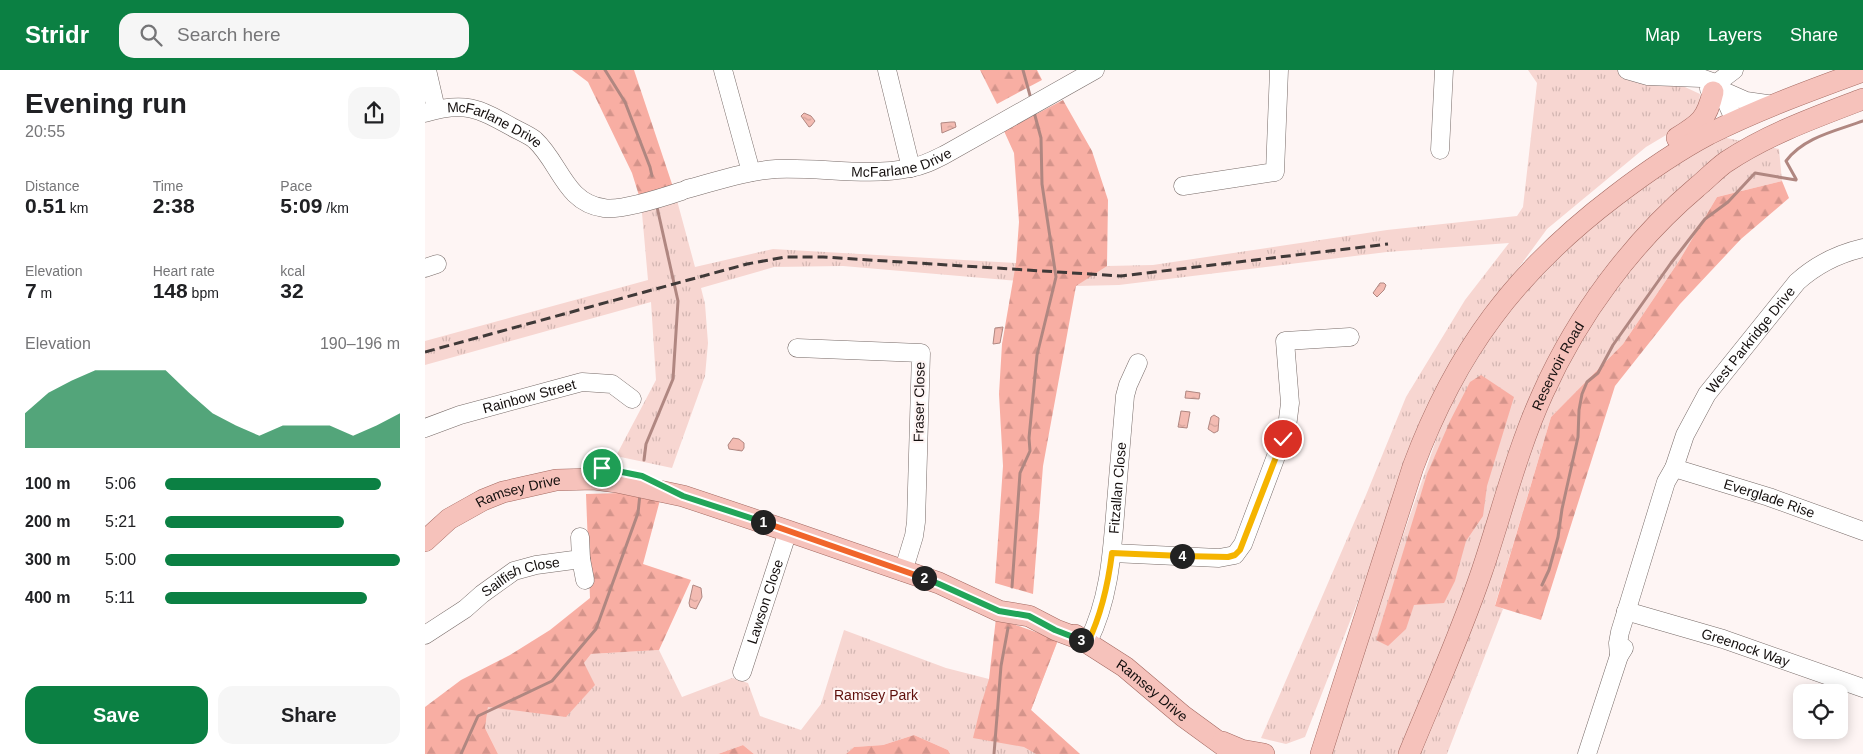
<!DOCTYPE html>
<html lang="en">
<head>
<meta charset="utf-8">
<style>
	body { margin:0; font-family:Arial,sans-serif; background:#f6f6f6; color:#202124; height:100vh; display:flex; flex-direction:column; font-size:19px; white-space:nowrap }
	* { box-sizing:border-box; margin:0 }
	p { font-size:16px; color:#757577 }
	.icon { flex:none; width:28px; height:28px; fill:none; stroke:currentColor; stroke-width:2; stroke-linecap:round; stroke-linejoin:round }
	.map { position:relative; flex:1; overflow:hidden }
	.details { display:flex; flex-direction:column; background:#fff; width:425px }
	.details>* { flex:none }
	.tools { position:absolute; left:1368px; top:614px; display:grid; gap:10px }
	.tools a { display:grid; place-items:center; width:55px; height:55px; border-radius:10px; background:#fff; box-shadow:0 2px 12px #0003; font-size:25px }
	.pin { position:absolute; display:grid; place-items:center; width:42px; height:42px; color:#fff; margin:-21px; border:2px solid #fff; border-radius:50%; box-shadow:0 1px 5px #0007 }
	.km { position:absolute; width:25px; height:25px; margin:-12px; border-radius:50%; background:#222; color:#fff; font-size:14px; line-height:25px; text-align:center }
	.round { display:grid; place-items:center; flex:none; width:52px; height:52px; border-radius:15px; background:#f6f6f6 }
	.headline { display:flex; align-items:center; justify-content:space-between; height:85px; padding:0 25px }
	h1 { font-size:28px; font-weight:700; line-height:38px }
	.stats { display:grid; grid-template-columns:repeat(3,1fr); gap:8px; height:85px; padding:5px 25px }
	.stats div { display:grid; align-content:center }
	.stats b { font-size:21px; font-weight:700 }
	.stats small { font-size:14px; font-weight:400 }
	.stats p { font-size:14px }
	.chart { height:140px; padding:10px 25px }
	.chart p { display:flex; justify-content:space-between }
	.chart svg { width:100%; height:90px; margin-top:5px; fill:#0b8043; opacity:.7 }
	.primary-button { display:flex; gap:10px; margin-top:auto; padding:10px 25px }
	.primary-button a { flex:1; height:58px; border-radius:15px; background:#0b8043; color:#fff; font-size:20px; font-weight:700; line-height:58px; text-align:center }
	.primary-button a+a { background:#f6f6f6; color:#202124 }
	ul { padding:0 25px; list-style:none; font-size:16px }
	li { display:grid; grid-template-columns:80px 60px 1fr; align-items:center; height:38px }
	li i { height:12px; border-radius:6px; background:#0b8043 }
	header { display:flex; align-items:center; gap:30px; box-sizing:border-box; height:70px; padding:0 25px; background:#0b8043; color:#fff }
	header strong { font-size:24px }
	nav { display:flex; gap:28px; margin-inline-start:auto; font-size:18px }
	.search { width:350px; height:45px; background:#f6f6f6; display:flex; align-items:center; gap:12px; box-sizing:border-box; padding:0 18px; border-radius:15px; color:#757577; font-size:19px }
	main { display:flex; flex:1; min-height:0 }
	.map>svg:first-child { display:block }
</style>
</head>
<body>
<header>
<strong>Stridr</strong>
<div class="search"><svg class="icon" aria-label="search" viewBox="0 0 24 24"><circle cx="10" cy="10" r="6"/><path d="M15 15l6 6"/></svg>Search here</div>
<nav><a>Map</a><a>Layers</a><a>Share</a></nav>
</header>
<main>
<section class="details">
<div class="headline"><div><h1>Evening run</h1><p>20:55</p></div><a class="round"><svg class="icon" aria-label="share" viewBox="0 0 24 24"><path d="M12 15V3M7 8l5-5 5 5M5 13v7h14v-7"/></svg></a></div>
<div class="stats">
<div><p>Distance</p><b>0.51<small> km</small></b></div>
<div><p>Time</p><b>2:38</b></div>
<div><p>Pace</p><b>5:09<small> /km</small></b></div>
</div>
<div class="stats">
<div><p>Elevation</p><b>7<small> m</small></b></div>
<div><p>Heart rate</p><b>148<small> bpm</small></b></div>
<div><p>kcal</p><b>32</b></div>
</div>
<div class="chart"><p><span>Elevation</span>190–196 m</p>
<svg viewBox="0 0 160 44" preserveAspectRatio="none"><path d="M0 44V27L10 17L20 11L30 6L40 6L50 6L60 6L70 17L80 27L90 33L100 38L110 33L120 33L130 33L140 38L150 33L160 27V44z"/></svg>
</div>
<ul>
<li><b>100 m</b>5:06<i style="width:92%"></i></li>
<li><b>200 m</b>5:21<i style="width:76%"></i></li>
<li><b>300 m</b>5:00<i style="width:100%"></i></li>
<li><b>400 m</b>5:11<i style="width:86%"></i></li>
</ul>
<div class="primary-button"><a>Save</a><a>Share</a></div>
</section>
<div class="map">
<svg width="1438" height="684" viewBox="0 0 1438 684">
	<defs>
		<pattern id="grass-tufts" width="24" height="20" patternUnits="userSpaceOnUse" patternTransform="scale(1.25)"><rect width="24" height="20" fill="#f7d6d1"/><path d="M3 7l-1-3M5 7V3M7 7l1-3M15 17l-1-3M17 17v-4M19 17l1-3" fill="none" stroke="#d3b6b2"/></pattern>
		<pattern id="forest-firs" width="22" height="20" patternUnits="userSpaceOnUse" patternTransform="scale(1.25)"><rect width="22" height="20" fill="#f8aea3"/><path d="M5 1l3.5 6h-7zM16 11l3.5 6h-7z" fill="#d4948b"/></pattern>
		<pattern id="water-ripples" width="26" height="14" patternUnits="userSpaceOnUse" patternTransform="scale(1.25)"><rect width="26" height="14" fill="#f3bbb2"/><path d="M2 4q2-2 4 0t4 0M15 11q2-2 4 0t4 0" fill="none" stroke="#cfa098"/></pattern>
	</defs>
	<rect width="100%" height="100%" fill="#fef5f4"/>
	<g fill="url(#grass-tufts)">
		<polygon points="1103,0 1198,0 1247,11 1275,24 1273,46 1221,77 1122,159 1027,289 880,667 861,674 836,668 941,425 981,327 1040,230 1084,173 962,182 694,215 651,216 418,196 349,197 276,218 280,234 283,273 280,306 247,398 191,386 231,310 226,232 0,295 0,271 223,210 216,132 250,123 270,197 348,179 591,193 682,196 728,195 962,160 1092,146 1098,137 1112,13"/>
		<polygon points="1297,67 1354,79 1357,111 1292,127 1254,191 1198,274 1126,347 1070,535 1078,539 1022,684 906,684 938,582 1020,344 1078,245 1189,133"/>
		<polygon points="419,560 521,598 564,609 633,570 606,640 655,684 525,684 523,680 489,665 458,675 429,677 421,684 329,684 318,675 293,684 73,684 60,658 63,637 159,593 166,584 234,580 257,627 307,608 323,613 335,646 376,660 396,634"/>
	</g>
	<g fill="url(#forest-firs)">
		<polygon points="147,0 209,0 250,123 216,132 207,103 163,12"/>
		<polygon points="555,0 612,0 617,10 572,34"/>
		<polygon points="638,30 667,81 683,130 682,196 651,216 618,396 608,524 570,513 578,396 574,324 577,274 591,193 594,152 589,83 579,61"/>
		<polygon points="1357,111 1364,128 1316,169 1255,234 1190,316 1116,550 1070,536 1126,347 1198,274 1254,191 1292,127"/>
		<polygon points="1056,305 1089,327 1062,416 1058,446 1041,471 1030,511 1019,533 989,535 981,559 963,576 951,570 1002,404 1025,351 1045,312"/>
		<polygon points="195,423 235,430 218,494 266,510 234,580 166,584 159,593 170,615 141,647 63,637 60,658 73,684 0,684 0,637 36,610 85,585 125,560 165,528 161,424"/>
		<polygon points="571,548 633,570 606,640 655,684 611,684 599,677 548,668 556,635 564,609"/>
		<polygon points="489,665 523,680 525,684 421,684 429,677 458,675"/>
		<polygon points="318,675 329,684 293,684"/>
	</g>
	<g fill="url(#water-ripples)" stroke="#b08781">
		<polygon points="379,43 386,46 390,51 386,56 384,57 376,46"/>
		<polygon points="526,52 530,52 531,57 517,63 516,53"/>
		<polygon points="955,213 959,213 961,215 959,220 952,227 948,223"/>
		<polygon points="578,257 575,273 568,274 570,258"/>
		<polygon points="761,321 775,323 774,329 760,328"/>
		<polygon points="756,341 765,342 762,358 753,357"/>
		<polygon points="789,345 794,348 793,361 789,363 783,359 786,347"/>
		<polygon points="308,368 314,369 319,373 319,378 317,381 304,379 303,375"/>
		<polygon points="268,515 276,518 277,527 271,539 265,537 264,533"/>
	</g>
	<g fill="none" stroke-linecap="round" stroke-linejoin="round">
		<g stroke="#b08781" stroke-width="3">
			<polyline points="180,0 200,32 225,97 227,106"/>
			<polyline points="598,0 606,29"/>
			<path d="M1371,109l-10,-18c18,-24 50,-30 77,-40"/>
			<polyline points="219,390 221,374 248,309 253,231 232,137"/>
			<polyline points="1117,515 1124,500 1133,467 1137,439 1153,367 1154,340 1157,324 1162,312 1173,303 1188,275 1246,193 1280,149 1303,132 1330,103 1371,110"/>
			<polyline points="587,517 595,403 605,381 604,368 612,285 631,207 617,114 616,68 609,42"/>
			<polyline points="36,684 53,646 127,611 171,559 213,443 215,424"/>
			<polyline points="569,684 576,596 583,558"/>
		</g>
		<g stroke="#776b68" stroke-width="19">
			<g id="minor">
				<polyline points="2,0 11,39"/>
				<polyline points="298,0 326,102"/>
				<polyline points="462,0 486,98"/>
				<polyline points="1202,0 1223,6 1276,8 1290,13 1296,20 1310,51"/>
				<polyline points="1284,19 1309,0"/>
				<polyline points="1296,20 1321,31 1349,35"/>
				<path id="s1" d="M0,43c39,-12 53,-5 87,14 7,4 17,8 23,13 25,23 30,63 69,68 17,3 60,-11 78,-17"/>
				<polyline points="1015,80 1019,0"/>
				<polyline points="758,116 850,102 854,0"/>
				<path id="s2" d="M262,119c30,-8 59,-18 89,-20 45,-2 91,8 134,-1 13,-2 24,-8 36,-14l149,-84"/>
				<polyline points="0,198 12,194"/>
				<polyline points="372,278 496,283 491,452 489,466 478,502"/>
				<path id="s3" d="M0,358l35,-13 122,-33 30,2 20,15"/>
				<path id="s4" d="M1249,398l95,29 94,34"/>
				<polyline points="687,483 794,488 810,485 818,474 862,357 865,333 860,271 925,267"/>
				<polyline points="156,489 160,510"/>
				<path id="s5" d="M1201,541l97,28 140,49"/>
				<path id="s6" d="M0,565l40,-26 17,-15 32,-23 22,-6 45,-6 -1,-22"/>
				<path id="s7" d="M663,572c22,-44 24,-90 28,-139 3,-35 6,-71 9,-107l3,-11 10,-22"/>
				<path id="s8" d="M1194,586l-1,-13 2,-11 46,-150 8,-14 11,-33 22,-41 90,-112c20,-18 40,-28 66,-34"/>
				<path id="s9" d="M317,602l46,-141"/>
				<polyline points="1162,684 1194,586 1199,578"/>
			</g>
		</g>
		<g stroke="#a36961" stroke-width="22">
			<g id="major">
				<path d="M1252,68c23,-14 30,-19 36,-46"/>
				<path id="s10" d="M0,471l24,-22 34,-19 20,-8 53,-12 38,-1 23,3 66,14 105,35 151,52 60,28 30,5 27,14 32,12"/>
				<path id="s11" d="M650,565l50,32 58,49 52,38"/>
				<polyline points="797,672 816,680 839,684"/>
				<path d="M896,684l92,-287c43,-116 103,-196 202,-271 30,-23 60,-44 94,-62 50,-25 102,-44 154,-63"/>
				<path id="s12" d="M984,684c25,-61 52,-121 73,-183 20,-59 35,-121 61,-178 35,-78 89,-151 154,-206 10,-8 19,-18 29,-25 42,-28 90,-45 137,-63"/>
			</g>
		</g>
		<use href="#minor" stroke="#fff" stroke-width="18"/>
		<use href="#major" stroke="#f6c2bb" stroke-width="21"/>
		<polyline stroke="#3f3938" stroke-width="3" stroke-dasharray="10 5" stroke-linecap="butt" points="0,282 322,194 360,187 398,187 696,206 963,174"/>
	</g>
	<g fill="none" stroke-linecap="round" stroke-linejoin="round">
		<g stroke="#fff" stroke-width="10">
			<polyline id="split-1" points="177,398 217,406 258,426 338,452"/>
		</g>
		<g stroke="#fff" stroke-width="10">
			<polyline id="split-2" points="338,452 499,508"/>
		</g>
		<g stroke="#fff" stroke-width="10">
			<polyline id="split-3" points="499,508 514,514 574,541 604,546 630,560 656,570"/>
		</g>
		<g stroke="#fff" stroke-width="10">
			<path id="split-4" d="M656,570l7,2c14,-29 20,-57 24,-89l70,3"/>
		</g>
		<g stroke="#fff" stroke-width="10">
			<polyline id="split-5" points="757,486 803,487 810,485 815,480 858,369"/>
		</g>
		<use href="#split-1" stroke="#22a559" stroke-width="6"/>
		<use href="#split-2" stroke="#f0652b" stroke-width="6"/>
		<use href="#split-3" stroke="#22a559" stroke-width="6"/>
		<use href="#split-4" stroke="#f5b400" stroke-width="6"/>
		<use href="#split-5" stroke="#f5b400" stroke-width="6"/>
	</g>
	<g text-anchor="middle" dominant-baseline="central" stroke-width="4.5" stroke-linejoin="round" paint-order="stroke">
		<g font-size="14" fill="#140f0e" stroke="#fef5f4">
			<text stroke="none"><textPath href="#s1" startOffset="74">McFarlane Drive</textPath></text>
			<text stroke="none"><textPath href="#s2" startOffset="218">McFarlane Drive</textPath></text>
			<text stroke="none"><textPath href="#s8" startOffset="348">West Parkridge Drive</textPath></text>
			<text stroke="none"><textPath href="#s12" startOffset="416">Reservoir Road</textPath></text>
			<text stroke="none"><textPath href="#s3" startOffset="109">Rainbow Street</textPath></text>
			<text transform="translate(494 332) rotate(-89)">Fraser Close</text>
			<text stroke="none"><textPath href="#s7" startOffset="158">Fitzallan Close</textPath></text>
			<text stroke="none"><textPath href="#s10" startOffset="108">Ramsey Drive</textPath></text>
			<text stroke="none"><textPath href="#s4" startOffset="100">Everglade Rise</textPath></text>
			<text stroke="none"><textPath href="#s6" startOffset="114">Sailfish Close</textPath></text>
			<text stroke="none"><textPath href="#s9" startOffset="74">Lawson Close</textPath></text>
			<text stroke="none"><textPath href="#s5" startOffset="125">Greenock Way</textPath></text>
			<text stroke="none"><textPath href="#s11" startOffset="95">Ramsey Drive</textPath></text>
		</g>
		<g font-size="14" fill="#5e0e0a" stroke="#fef5f4">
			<text x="451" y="625">Ramsey Park</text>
		</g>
	</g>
</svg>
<div class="tools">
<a><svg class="icon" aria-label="locate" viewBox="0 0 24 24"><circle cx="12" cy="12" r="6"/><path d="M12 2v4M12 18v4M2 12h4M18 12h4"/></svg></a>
</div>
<div class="pin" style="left:177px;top:398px;background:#1e9e55"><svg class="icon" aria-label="arrive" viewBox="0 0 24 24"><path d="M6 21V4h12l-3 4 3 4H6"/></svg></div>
<div class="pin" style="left:858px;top:369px;background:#d93025"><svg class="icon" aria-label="check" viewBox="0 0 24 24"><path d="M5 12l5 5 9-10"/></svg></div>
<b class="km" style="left:338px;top:452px">1</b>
<b class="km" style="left:499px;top:508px">2</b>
<b class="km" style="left:656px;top:570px">3</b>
<b class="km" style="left:757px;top:486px">4</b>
</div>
</main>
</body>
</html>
